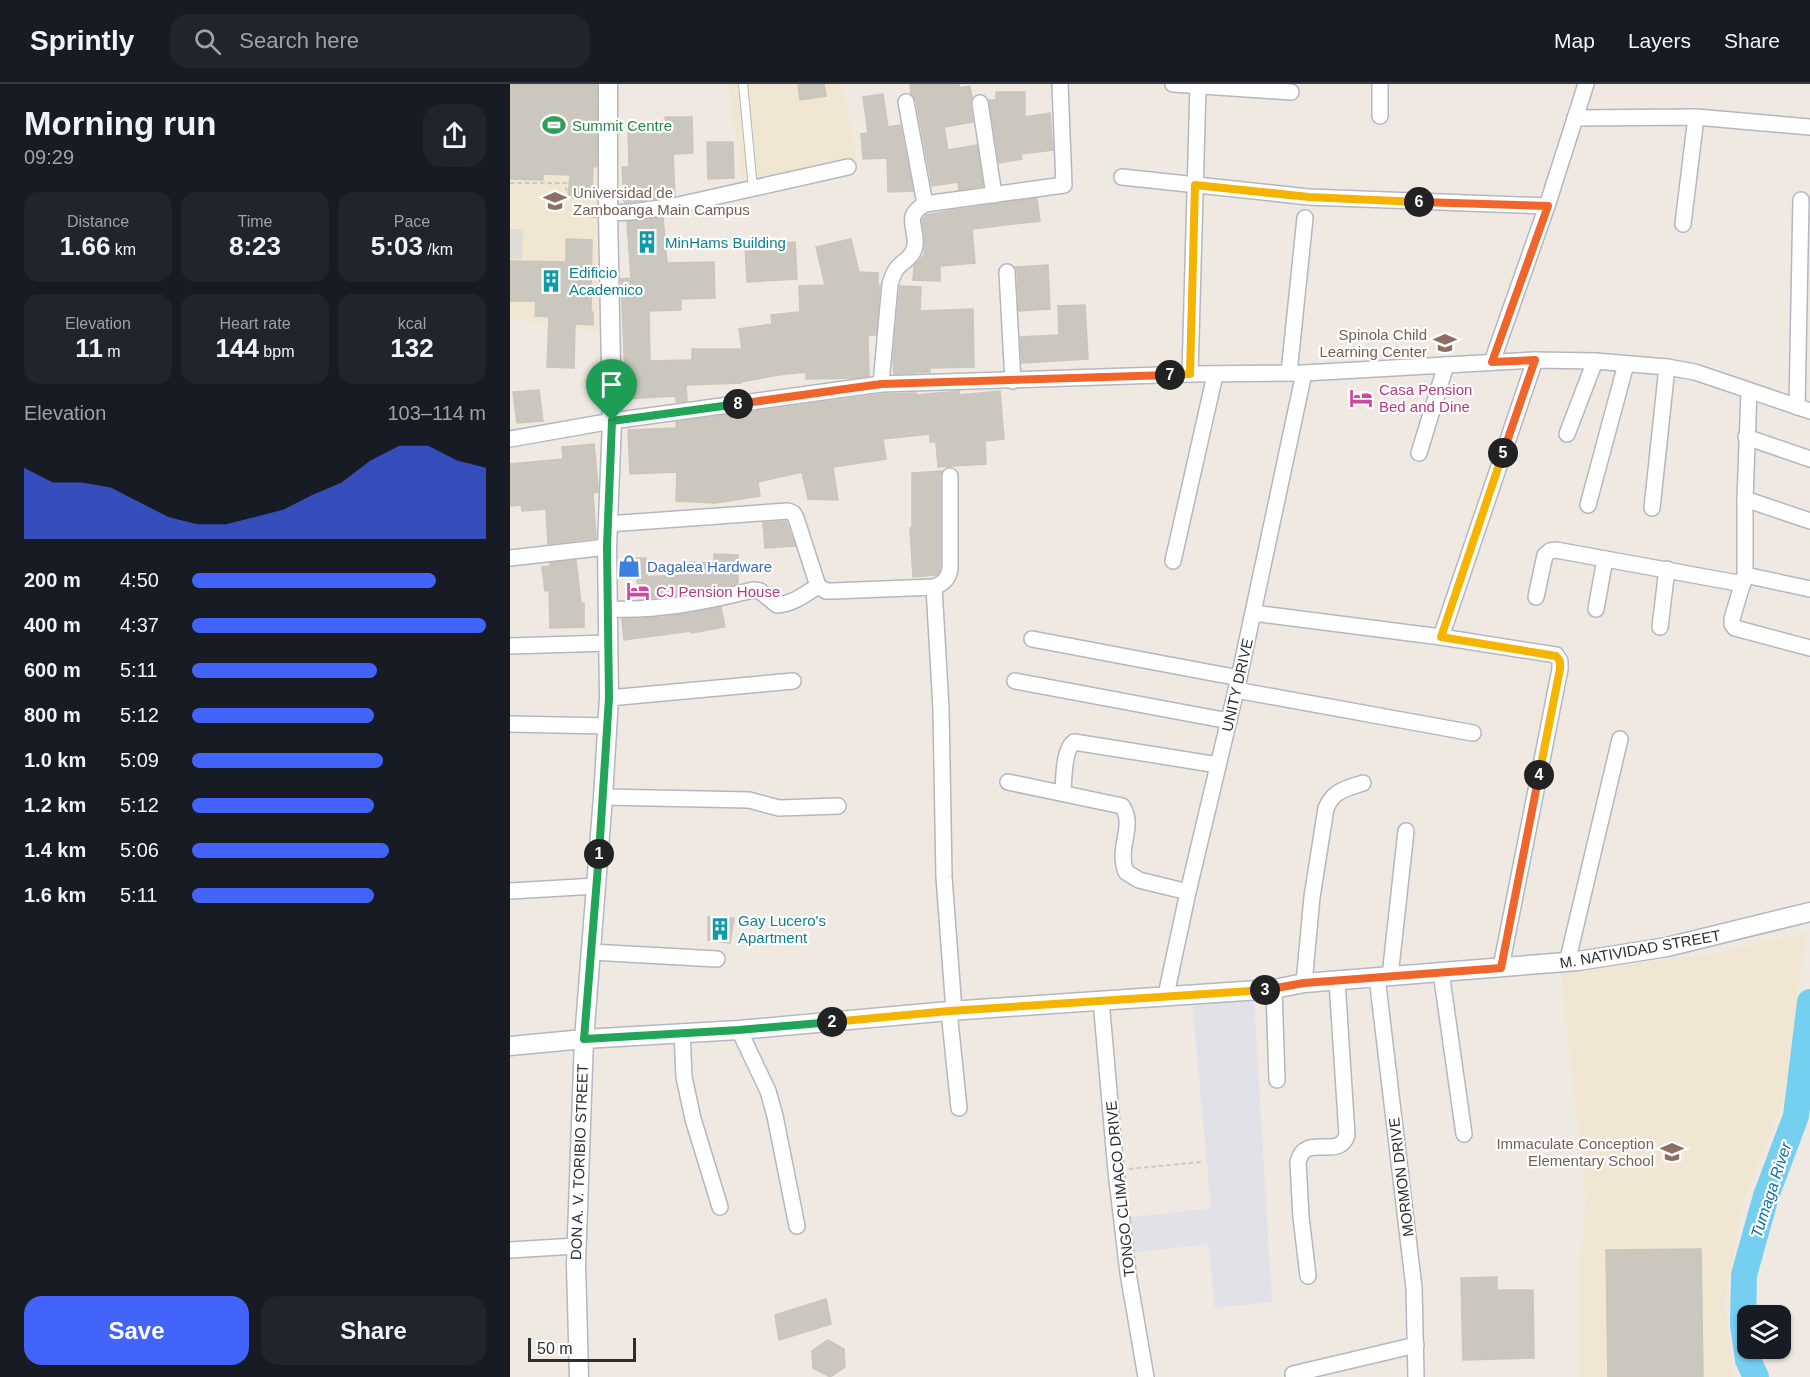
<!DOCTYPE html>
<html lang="en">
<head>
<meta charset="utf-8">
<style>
	body { margin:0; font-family:Helvetica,sans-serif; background:#20242c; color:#f1f3f6; height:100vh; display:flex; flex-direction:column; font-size:22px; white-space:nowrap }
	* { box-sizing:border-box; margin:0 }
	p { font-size:20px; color:#9ea1a6 }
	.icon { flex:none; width:33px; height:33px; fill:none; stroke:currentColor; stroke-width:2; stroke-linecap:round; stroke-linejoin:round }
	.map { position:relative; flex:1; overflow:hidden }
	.panel { display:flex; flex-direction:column; background:#171b24; width:510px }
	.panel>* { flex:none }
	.tools { position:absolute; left:1227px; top:1221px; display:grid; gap:12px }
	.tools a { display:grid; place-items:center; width:54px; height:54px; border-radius:12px; background:#171b24; box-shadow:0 2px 4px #0004; font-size:30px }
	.scale { position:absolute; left:18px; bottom:15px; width:108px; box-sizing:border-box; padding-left:6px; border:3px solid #2e2e2e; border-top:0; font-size:16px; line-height:21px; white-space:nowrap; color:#2e2e2e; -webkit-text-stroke:4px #fff; paint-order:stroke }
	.pin { position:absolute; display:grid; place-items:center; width:51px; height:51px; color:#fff; margin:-62px -26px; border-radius:50% 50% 50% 0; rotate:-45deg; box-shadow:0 0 6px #0007 }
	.pin .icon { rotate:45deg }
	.km { position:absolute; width:30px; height:30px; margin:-15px; border-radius:50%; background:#222; color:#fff; font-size:16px; line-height:30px; text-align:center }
	.round { display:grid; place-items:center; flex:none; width:63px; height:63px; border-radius:18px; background:#20242c }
	.headline { display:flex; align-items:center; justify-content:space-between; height:102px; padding:0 24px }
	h1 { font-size:33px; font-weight:600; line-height:45px }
	.metrics { display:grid; grid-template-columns:repeat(3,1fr); gap:9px; height:102px; padding:6px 24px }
	.metrics div { display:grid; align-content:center; border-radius:15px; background:#20242c; text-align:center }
	.metrics b { font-size:26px; font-weight:600 }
	.metrics small { font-size:16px; font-weight:400 }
	.metrics p { font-size:16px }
	.chart { height:168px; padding:12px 24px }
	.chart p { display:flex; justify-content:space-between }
	.chart svg { width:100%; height:108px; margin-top:6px; fill:#4264fb; opacity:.7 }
	.cta { display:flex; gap:12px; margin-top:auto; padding:12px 24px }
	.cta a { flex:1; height:69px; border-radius:18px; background:#4264fb; color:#fff; font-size:24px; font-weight:600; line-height:69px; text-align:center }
	.cta a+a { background:#20242c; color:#f1f3f6 }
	ul { padding:0 24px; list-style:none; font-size:20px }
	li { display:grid; grid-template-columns:96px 72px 1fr; align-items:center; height:45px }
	li i { height:15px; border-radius:8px; background:#4264fb }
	header { display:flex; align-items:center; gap:36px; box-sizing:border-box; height:84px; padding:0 30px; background:#171b24; border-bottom:2px solid #363941 }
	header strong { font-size:28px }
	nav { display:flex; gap:33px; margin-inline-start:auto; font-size:21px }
	.search { width:420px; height:54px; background:#20242c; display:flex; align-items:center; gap:15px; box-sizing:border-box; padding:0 21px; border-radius:18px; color:#9ea1a6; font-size:22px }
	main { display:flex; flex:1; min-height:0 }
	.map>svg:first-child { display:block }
</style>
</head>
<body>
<header>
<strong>Sprintly</strong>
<div class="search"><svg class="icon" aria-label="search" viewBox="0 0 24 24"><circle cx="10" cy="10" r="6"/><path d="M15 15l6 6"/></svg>Search here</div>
<nav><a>Map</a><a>Layers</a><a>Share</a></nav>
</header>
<main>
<section class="panel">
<div class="headline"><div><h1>Morning run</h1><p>09:29</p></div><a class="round"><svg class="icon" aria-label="share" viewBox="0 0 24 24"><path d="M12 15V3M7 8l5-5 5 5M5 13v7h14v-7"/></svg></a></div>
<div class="metrics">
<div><p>Distance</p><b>1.66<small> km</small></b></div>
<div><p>Time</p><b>8:23</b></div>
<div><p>Pace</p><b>5:03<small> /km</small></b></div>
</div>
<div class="metrics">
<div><p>Elevation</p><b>11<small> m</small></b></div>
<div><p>Heart rate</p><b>144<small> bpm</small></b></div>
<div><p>kcal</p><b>132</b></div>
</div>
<div class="chart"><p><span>Elevation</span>103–114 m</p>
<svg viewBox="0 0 160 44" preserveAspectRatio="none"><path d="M0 44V15L10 21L20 21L30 23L40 29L50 35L60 38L70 38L80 35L90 32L100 26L110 21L120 12L130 6L140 6L150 12L160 15V44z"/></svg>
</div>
<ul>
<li><b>200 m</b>4:50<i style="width:83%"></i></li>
<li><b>400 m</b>4:37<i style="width:100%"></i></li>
<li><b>600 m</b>5:11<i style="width:63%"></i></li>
<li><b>800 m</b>5:12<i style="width:62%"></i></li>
<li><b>1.0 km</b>5:09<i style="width:65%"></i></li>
<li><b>1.2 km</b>5:12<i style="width:62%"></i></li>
<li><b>1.4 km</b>5:06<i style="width:67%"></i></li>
<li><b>1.6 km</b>5:11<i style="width:62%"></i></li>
</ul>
<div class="cta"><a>Save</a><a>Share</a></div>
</section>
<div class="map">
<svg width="1300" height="1293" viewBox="0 0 1300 1293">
	<rect width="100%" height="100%" fill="#efe9e1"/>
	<polygon fill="#e3e1e8" points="744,913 762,1218 705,1224 698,1160 621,1169 616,1134 701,1124 682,918"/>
	<g fill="#f0e6d1">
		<polygon points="0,0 94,0 88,248 0,234"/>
		<polygon points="218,0 332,0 347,76 232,95"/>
		<polygon points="1296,849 1272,1020 1233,1117 1215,1217 1223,1293 1070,1293 1070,1184 1076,1115 1051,889 1207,869"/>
	</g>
	<polygon fill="#dfdcd8" points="0,145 13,145 12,175 0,174"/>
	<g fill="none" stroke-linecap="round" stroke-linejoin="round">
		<polyline stroke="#75cff0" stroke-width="26" points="1246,1293 1238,1276 1233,1241 1234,1191 1256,1112 1286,1032 1300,918"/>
	</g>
	<g fill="#cbc7bf" stroke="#cbc5ba" stroke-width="1.5">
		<polygon points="0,0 87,0 87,83 83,82 82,115 58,114 60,91 33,90 33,96 0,95"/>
		<polygon points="288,0 314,0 316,12 290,16"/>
		<polygon points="400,0 449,0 449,4 460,2 462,14 460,20 463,38 434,43 438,66 467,61 473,102 449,106 448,98 422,102 406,16 401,10"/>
		<polygon points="486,8 515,8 515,33 540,29 543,66 511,70 512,75 489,79 479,16 486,16"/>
		<polygon points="373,10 378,43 390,41 403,107 378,108 377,74 353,75 351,50 358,49 353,13"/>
		<polygon points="155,33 182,33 183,69 163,70 165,112 115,119 114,117 112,83 119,83 118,42 156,41"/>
		<polygon points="197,58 223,58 224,94 198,95"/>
		<polygon points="527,114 530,137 462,145 465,179 430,182 430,197 403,196 404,182 414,171 415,154 412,136 416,131 438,127"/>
		<polygon points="153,133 157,179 204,178 205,214 171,215 171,226 139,227 140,277 182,276 182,265 232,265 229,245 262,240 261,231 290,228 289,202 315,201 306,163 341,155 349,188 368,189 368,201 370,201 366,251 358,251 359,292 343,294 296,295 296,288 268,291 231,298 231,299 176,301 177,317 166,318 166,312 116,315 111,195 121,194 117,138"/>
		<polygon points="56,155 82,156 81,228 83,228 83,241 65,240 64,284 37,283 39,233 25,232 26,217 0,217 0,177 56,178"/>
		<polygon points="285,158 287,195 237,198 235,161"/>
		<polygon points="538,181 540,225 509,227 507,187 505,183"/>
		<polygon points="390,202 411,203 410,227 463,225 464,283 420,284 420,288 384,290 383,273"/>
		<polygon points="575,221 578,275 512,279 510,253 549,251 548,222"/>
		<polygon points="29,306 33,337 7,339 3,308"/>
		<polygon points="449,307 449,311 490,307 494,355 475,357 476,380 428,383 426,358 420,358 420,350 373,355 376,375 323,383 328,416 298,415 292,388 248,398 250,412 205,419 166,417 167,388 120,390 118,346 166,344 166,338 372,310 406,309 407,311"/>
		<polygon points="84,360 88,402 88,408 83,409 86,454 38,460 36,425 12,427 11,421 0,422 0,380 53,375 52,363"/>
		<polygon points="432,387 430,392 430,486 427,491 403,493 400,444 402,444 402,389"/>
		<polygon points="276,437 285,462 255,464 253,439"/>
		<polygon points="204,470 228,471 228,500 169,511 128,515 127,493 175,491 175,478 204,479"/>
		<polygon points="115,474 136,474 137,491 116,491"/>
		<polygon points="66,476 71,519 74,519 74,543 40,544 39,506 35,507 32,483 40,482 40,479"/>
		<polygon points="211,523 215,543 181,549 181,547 114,556 112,535 154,533"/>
		<polygon points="198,833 224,834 220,859 198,856"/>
		<polygon points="1191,1165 1193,1293 1098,1293 1096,1166"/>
		<polygon points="987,1193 987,1206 1023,1206 1024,1274 953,1276 951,1194"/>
		<polygon points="316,1215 321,1240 269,1256 265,1231"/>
		<polygon points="318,1256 334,1265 335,1283 320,1293 303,1284 302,1267"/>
	</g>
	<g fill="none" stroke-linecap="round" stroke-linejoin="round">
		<g stroke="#b4b7c1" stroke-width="10">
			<g id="service">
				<polyline points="233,0 243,104"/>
				<polyline points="82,129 98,129"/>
			</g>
		</g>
		<g stroke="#b4b7c1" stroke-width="18">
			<g id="minor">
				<polyline points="663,0 781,8"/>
				<polyline points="396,18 415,120"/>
				<polyline points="470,19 484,111"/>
				<polyline points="870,32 870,0"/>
				<polyline points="1065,34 1186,33 1300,43"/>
				<polyline points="612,93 799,113 1037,122"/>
				<polyline points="98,129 122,128 164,122 338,83"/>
				<polyline points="1173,140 1186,33"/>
				<polyline points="497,188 503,297"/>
				<polyline points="982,278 1037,122 1076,0"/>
				<polyline points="779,289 795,134"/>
				<polyline points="680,290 688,2"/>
				<path d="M371,300l9,-100c2,-6 4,-13 8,-17 7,-7 16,-11 17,-22 2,-19 -12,-28 10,-41l139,-19 -4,-101"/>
				<polyline points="1239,307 1235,415 1235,491 1222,535 1222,540 1225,544 1300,564"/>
				<polyline points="1287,323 1291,116"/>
				<polyline points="1057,350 1085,277"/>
				<polyline points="1236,353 1300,375"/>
				<polyline points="0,355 102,337 371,300 680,290 794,289 1025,276 1085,277 1157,283 1185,288 1300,327"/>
				<polyline points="909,369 936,281"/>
				<polyline points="1235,415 1300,437"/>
				<polyline points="1078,421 1116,280"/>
				<polyline points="1142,424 1157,283"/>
				<path d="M98,440l180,-13 5,2 3,5 22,68 8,5h7l101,-4c10,-4 14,-8 16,-18v-93"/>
				<polyline points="0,474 97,463"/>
				<polyline points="663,477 705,291"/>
				<polyline points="1235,491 1300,505"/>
				<polyline points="424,503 431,625 434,793 444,927"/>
				<polyline points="1026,513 1035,471 1040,467 1046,466 1233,500"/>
				<path d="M98,525c49,2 97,-7 145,-19l7,1 17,14c16,-1 28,-11 41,-19"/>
				<polyline points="1086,525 1095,475"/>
				<polyline points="743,529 931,553 1046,571 1050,577 1050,585 991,883"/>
				<polyline points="1150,543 1157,485"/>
				<polyline points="931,553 1025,276"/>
				<polyline points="522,555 729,594"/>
				<polyline points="0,562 98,559"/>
				<polyline points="505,597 719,637"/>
				<polyline points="726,606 963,649"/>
				<polyline points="99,614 283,597"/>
				<polyline points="0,640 97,642"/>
				<path d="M498,698l114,24c14,20 -6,41 4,66l13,8 49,12"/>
				<path d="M553,709c1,-14 0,-43 11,-51l144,23"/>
				<polyline points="93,713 239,716 269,724 328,722"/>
				<polyline points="0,807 86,802"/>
				<polyline points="81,868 207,875"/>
				<polyline points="1057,879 1110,655"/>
				<polyline points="931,888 954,1050"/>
				<polyline points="880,892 896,747"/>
				<polyline points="867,893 904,1204 906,1293"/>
				<path d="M794,899l8,-86 14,-89c8,-18 19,-19 37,-25"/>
				<polyline points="764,905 767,996"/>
				<polyline points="656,911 678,808 729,594 794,289"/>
				<polyline points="591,916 606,1087 618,1189 636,1293"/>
				<polyline points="439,927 449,1024"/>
				<polyline points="229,946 258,1007 265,1032 287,1142"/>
				<polyline points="172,948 174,993 183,1035 210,1123"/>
				<polyline points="0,1166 66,1162"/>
				<path d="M798,1192l-7,-59 -3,-55c7,-30 41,-1 49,-27l-10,-154"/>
				<polyline points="783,1290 906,1261"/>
			</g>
		</g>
		<g stroke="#b4b7c1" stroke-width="21">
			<g id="tertiary">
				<polyline points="0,962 74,955 229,946 439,927 764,905 794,899 1068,877 1157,863 1300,828"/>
				<polyline points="69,1293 66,1180 74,955 93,713 99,614 97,463 102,337 98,129 98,0"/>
			</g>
		</g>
		<g stroke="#c9c9c9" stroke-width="2" stroke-dasharray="4.5 3" stroke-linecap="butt">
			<polyline points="0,99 56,99 56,106 59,107"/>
			<polyline points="619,1085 691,1078"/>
		</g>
		<use href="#service" stroke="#fff" stroke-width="8"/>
		<use href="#minor" stroke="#fff" stroke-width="15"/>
		<use href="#tertiary" stroke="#fff" stroke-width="18"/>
	</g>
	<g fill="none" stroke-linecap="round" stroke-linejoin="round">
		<g stroke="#fff" stroke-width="12">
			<polyline id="split-1" points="89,770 99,614 97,463 102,337"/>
		</g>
		<g stroke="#fff" stroke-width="12">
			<polyline id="split-2" points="89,770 74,955 229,946 322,938"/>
		</g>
		<g stroke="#fff" stroke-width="12">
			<polyline id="split-3" points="322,938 439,927 755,906"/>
		</g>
		<g stroke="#fff" stroke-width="12">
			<polyline id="split-4" points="755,906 794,899 991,884 1029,691"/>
		</g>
		<g stroke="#fff" stroke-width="12">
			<polyline id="split-5" points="993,369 931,553 1046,572 1050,577 1050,585 1029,691"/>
		</g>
		<g stroke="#fff" stroke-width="12">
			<polyline id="split-6" points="909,118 1038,122 982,278 1025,276 993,369"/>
		</g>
		<g stroke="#fff" stroke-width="12">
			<polyline id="split-7" points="660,291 680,290 685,101 799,113 909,118"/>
		</g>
		<g stroke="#fff" stroke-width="12">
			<polyline id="split-8" points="228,320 371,300 660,291"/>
		</g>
		<g stroke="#fff" stroke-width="12">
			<polyline id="split-9" points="102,337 228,320"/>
		</g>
		<use href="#split-1" stroke="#22a559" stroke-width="8"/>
		<use href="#split-2" stroke="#22a559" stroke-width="8"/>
		<use href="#split-3" stroke="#f5b400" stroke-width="8"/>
		<use href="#split-4" stroke="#f0652b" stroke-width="8"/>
		<use href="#split-5" stroke="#f5b400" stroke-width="8"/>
		<use href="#split-6" stroke="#f0652b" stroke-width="8"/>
		<use href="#split-7" stroke="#f5b400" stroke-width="8"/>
		<use href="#split-8" stroke="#f0652b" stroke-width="8"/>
		<use href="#split-9" stroke="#22a559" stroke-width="8"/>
	</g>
	<defs>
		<g id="stadium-bare" transform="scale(1.8)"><path d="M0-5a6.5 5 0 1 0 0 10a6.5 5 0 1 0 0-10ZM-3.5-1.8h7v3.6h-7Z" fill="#2e9e5b" stroke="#fff" stroke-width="2.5" paint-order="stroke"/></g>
		<g id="university-bare" transform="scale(1.8)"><path d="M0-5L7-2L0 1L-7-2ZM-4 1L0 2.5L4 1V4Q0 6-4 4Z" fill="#8d6e63" stroke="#fff" stroke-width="2.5" paint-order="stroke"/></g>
		<g id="building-bare" transform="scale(1.8)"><path d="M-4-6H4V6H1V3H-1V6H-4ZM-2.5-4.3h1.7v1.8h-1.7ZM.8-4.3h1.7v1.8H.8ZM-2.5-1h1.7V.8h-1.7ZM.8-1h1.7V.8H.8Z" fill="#0f9aa8" stroke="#fff" stroke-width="2.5" paint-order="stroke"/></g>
		<g id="school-bare" transform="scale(1.8)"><path d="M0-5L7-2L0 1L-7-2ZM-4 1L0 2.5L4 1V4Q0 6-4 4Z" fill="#8d6e63" stroke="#fff" stroke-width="2.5" paint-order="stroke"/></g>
		<g id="hotel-bare" transform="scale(1.8)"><path d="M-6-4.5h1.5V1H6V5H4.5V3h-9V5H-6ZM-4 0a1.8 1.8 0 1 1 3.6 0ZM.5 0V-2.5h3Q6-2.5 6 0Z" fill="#d1479c" stroke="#fff" stroke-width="2.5" paint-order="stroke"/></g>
		<g id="shop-bare" transform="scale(1.8)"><path d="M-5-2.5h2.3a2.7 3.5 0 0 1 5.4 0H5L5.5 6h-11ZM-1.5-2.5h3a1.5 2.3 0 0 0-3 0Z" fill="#3f7fe0" stroke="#fff" stroke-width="2.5" paint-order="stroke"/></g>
	</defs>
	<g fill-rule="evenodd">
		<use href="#stadium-bare" x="44" y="41"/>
		<use href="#university-bare" x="45" y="117"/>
		<use href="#building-bare" x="137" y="158"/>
		<use href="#building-bare" x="41" y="197"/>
		<use href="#school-bare" x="935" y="259"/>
		<use href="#hotel-bare" x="851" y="314"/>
		<use href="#shop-bare" x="119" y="482"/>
		<use href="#hotel-bare" x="128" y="507"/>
		<use href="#building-bare" x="210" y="845"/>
		<use href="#school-bare" x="1162" y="1068"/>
	</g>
	<g text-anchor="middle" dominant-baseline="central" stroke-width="4.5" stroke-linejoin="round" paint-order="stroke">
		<g font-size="15" fill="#27864d" stroke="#fff" text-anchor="start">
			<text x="62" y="41">Summit Centre</text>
		</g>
		<g font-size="15" fill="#785e54" stroke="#fff" text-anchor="end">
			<text x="63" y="108" text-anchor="start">Universidad de<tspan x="63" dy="17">Zamboanga Main Campus</tspan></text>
			<text x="917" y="250">Spinola Child<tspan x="917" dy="17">Learning Center</tspan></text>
			<text x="1144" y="1059">Immaculate Conception<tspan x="1144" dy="17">Elementary School</tspan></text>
		</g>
		<g font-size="15" fill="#0d838f" stroke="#fff" text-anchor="start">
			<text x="155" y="158">MinHams Building</text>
			<text x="59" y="188">Edificio<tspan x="59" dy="17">Academico</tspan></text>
			<text x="228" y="836">Gay Lucero's<tspan x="228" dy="17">Apartment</tspan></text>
		</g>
		<g font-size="15" fill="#b23c85" stroke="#fff" text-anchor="start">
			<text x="869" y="305">Casa Pension<tspan x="869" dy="17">Bed and Dine</tspan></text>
			<text x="146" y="507">CJ Pension House</text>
		</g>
		<g font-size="15" fill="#366cbe" stroke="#fff" text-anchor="start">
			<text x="137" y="482">Dagalea Hardware</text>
		</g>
		<g font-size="15" fill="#2e2e2e" stroke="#fff">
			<text transform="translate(727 601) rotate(-77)">UNITY DRIVE</text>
			<text transform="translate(1130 865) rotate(-10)">M. NATIVIDAD STREET</text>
			<text transform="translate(69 1078) rotate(-88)">DON A. V. TORIBIO STREET</text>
			<text transform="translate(891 1093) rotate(-97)">MORMON DRIVE</text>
			<text transform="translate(610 1105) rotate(-96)">TONGO CLIMACO DRIVE</text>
		</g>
		<g font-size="16" font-style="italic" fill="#0d6fa3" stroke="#fff">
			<text transform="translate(1261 1106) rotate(-72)">Tumaga River</text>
		</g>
	</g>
</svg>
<div class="tools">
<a><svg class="icon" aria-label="layers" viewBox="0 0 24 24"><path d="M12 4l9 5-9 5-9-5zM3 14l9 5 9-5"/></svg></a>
</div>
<div class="scale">50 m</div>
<div class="pin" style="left:102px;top:337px;background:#1e9e55"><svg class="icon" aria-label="arrive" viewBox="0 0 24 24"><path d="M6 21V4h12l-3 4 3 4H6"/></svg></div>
<b class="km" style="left:89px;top:770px">1</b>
<b class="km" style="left:322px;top:938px">2</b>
<b class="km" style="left:755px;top:906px">3</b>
<b class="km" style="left:1029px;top:691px">4</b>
<b class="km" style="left:993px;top:369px">5</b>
<b class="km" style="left:909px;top:118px">6</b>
<b class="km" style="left:660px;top:291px">7</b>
<b class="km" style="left:228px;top:320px">8</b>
</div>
</main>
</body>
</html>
